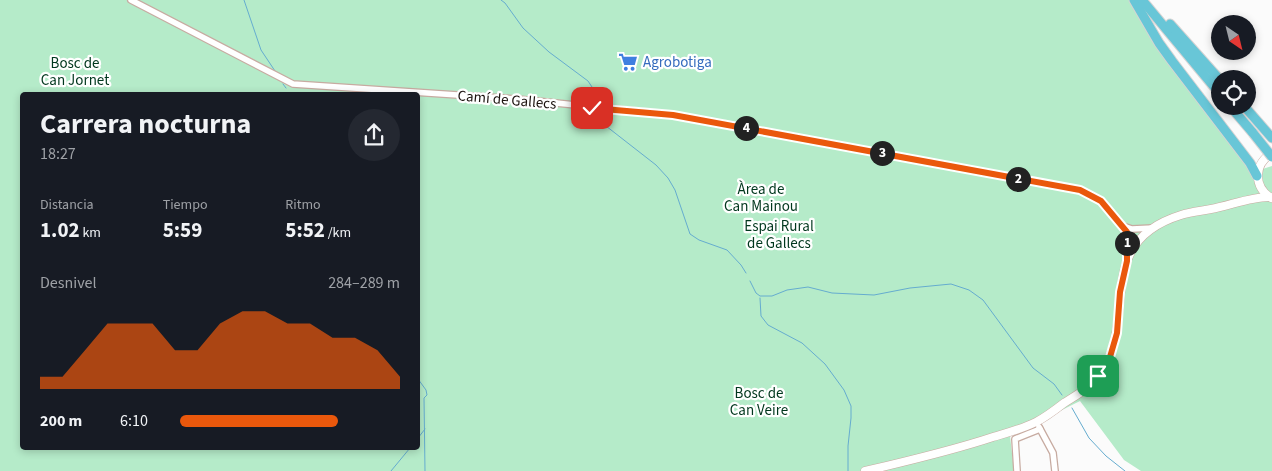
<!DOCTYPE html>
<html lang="es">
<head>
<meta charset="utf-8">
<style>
	body { margin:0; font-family:"Source Sans 3",sans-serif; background:#242831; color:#f1f3f6; height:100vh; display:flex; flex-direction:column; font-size:19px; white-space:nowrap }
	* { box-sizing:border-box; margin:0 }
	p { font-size:16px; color:#9ea1a6 }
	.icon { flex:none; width:28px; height:28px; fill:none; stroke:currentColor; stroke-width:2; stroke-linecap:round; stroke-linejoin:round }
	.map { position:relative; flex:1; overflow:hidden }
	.panel { position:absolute; left:20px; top:92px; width:400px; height:358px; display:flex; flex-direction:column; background:#171b24; border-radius:5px; box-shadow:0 2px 8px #0003 }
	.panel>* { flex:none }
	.needle { width:32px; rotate:145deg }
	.buttons { position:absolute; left:1211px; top:15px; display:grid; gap:10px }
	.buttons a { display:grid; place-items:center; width:45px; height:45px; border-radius:50%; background:#171b24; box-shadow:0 2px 8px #0003; font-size:25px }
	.pin { position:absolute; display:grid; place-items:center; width:42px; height:42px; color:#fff; margin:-21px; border-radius:10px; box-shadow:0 2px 8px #0006 }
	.km { position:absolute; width:25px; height:25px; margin:-12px; border-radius:50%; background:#222; color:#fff; font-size:14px; line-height:25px; text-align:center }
	.round { display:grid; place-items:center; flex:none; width:52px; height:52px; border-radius:26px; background:#242831 }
	.summary { display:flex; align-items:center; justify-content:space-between; height:85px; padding:0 20px }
	h1 { font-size:28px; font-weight:700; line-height:38px }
	.figures { display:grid; grid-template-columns:repeat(3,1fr); gap:8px; height:85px; padding:5px 20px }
	.figures div { display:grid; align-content:center }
	.figures b { font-size:21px; font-weight:700 }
	.figures small { font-size:14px; font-weight:400 }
	.figures p { font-size:14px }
	.chart { height:140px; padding:10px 20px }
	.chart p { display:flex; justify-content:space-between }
	.chart svg { width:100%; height:90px; margin-top:5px; fill:#ea580c; opacity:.7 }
	ul { padding:0 20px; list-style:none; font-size:16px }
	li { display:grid; grid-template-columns:80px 60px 1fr; align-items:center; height:38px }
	li i { height:12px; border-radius:6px; background:#ea580c }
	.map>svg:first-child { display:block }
</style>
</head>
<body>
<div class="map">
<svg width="1272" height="471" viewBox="0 0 1272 471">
	<rect width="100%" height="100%" fill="#fbfbfb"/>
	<path fill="#b5ebc9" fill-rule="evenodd" d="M0,0h1132l121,172 19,-6v305h-131l-17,-11 -44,-59 -70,35 4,35h-1014zM22,95h396v353h-396z"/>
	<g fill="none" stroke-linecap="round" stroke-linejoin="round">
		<g stroke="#65accf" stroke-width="1">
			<polyline points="244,0 261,50 275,71"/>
			<polyline points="501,0 505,3 523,28 549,52 588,81 594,90 596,104"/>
			<polyline points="283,84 286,88"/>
			<polyline points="290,94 290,95"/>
			<polyline points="597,109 597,119 656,165 668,178 675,190 690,234 699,240 727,250 741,265 746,273"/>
			<polyline points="750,281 756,293 760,296 772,296 787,290 808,287 832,293 874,295 910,288 951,284 969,290 983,300 1033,368 1054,384 1062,395"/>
			<polyline points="760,298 761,316 768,325 802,343 825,364 844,390 851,406 851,418 848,446 848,471"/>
			<polyline points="418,379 426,390 427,395 424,398 425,471"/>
			<polyline points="1072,408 1089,438 1106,456 1125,471"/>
			<polyline points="418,438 425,429"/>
			<polyline points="391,471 410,448"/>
		</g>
		<g stroke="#c7aba1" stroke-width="8">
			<g id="minor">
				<polyline points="131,0 293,84 517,99 673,115 1080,190 1101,201 1134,240 1139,240"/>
				<polyline points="1123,226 1132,229 1153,228"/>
				<polyline points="1127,260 1127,232"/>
				<polyline points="1039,427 1053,453 1055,471"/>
				<polyline points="1017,471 1015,439 1040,429"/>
			</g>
		</g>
		<g stroke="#c7aba1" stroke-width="9">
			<g id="secondary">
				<path d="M1271,198c-18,-12 -17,-34 1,-45"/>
				<path d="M865,471c43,-10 86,-20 128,-34 14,-4 29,-8 43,-15 10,-5 19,-12 28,-19 8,-5 17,-10 25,-17 59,-54 -5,-141 92,-171 10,-3 20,-4 30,-6 18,-3 42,-13 59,-12"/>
			</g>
		</g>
		<g stroke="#d6d4d4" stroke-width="11">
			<g id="trunk">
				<polyline points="1134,0 1159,43 1172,61 1250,163 1257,176"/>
				<polyline points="1142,0 1220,94"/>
				<polyline points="1170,24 1220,80"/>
				<polyline points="1230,106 1253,133"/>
				<polyline points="1244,106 1272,138"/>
			</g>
		</g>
		<use href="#minor" stroke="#fff" stroke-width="5.5"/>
		<use href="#secondary" stroke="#fff" stroke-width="8"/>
		<use href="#trunk" stroke="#68c6d7" stroke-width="9"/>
		<g stroke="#d6d4d4" stroke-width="11" stroke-linecap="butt">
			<polyline id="trunk-bridge" points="1253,133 1272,157"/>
		</g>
		<use href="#trunk-bridge" stroke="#68c6d7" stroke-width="9"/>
	</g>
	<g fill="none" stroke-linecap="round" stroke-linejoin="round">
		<g stroke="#fff" stroke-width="10">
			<polyline id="route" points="592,108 673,115 1080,190 1101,201 1127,232 1127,261 1120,292 1117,333 1110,357 1098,376"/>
		</g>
		<use href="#route" stroke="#ea580c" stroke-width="6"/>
	</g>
	<defs>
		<g id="supermarket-bare" transform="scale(1.5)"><path d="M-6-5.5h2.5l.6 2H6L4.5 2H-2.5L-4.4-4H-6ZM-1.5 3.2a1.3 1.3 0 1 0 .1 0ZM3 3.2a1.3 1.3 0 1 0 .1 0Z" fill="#3f7fe0" stroke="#fff" stroke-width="2.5" paint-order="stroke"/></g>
	</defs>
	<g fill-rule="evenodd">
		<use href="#supermarket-bare" x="628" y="62"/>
	</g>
	<g text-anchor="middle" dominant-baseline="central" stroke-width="4.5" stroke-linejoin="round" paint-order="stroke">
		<g font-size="15" fill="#366cbe" stroke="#fff" text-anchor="start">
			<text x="643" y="62">Agrobotiga</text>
		</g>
		<g font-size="15" fill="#00371d" stroke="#fff">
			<text x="75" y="63">Bosc de<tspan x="75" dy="17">Can Jornet</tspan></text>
			<text x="761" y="189">Àrea de<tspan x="761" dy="17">Can Mainou</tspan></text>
			<text x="779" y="226">Espai Rural<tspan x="779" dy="17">de Gallecs</tspan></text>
			<text x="759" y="393">Bosc de<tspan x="759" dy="17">Can Veire</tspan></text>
		</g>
		<g font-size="15" fill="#1b120e" stroke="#fff">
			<text transform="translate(507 100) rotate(5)">Camí de Gallecs</text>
		</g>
	</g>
</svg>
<div class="buttons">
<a><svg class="needle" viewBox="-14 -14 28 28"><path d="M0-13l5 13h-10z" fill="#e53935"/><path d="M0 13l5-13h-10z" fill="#9ea1a6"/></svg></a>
<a><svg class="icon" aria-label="locate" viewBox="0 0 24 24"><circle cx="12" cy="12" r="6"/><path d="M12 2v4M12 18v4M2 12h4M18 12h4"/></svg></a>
</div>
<div class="pin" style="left:1098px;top:376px;background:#1e9e55"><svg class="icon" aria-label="arrive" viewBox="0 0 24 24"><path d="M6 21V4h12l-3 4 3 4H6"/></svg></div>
<div class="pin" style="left:592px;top:108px;background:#d93025"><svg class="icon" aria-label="check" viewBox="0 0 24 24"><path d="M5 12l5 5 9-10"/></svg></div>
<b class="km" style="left:1127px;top:243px">1</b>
<b class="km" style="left:1018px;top:179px">2</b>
<b class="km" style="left:882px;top:153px">3</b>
<b class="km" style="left:746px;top:128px">4</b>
<section class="panel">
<div class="summary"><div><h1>Carrera nocturna</h1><p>18:27</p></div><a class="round"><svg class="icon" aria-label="share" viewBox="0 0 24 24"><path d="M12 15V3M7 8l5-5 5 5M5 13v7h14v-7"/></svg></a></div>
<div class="figures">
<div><p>Distancia</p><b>1.02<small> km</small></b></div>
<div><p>Tiempo</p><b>5:59</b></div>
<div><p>Ritmo</p><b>5:52<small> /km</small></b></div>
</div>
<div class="chart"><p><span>Desnivel</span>284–289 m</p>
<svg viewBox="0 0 160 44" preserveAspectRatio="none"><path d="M0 44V38L10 38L20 25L30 12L40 12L50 12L60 25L70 25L80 12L90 6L100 6L110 12L120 12L130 19L140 19L150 25L160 38V44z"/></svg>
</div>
<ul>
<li><b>200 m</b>6:10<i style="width:72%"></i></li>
</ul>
</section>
</div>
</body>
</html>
